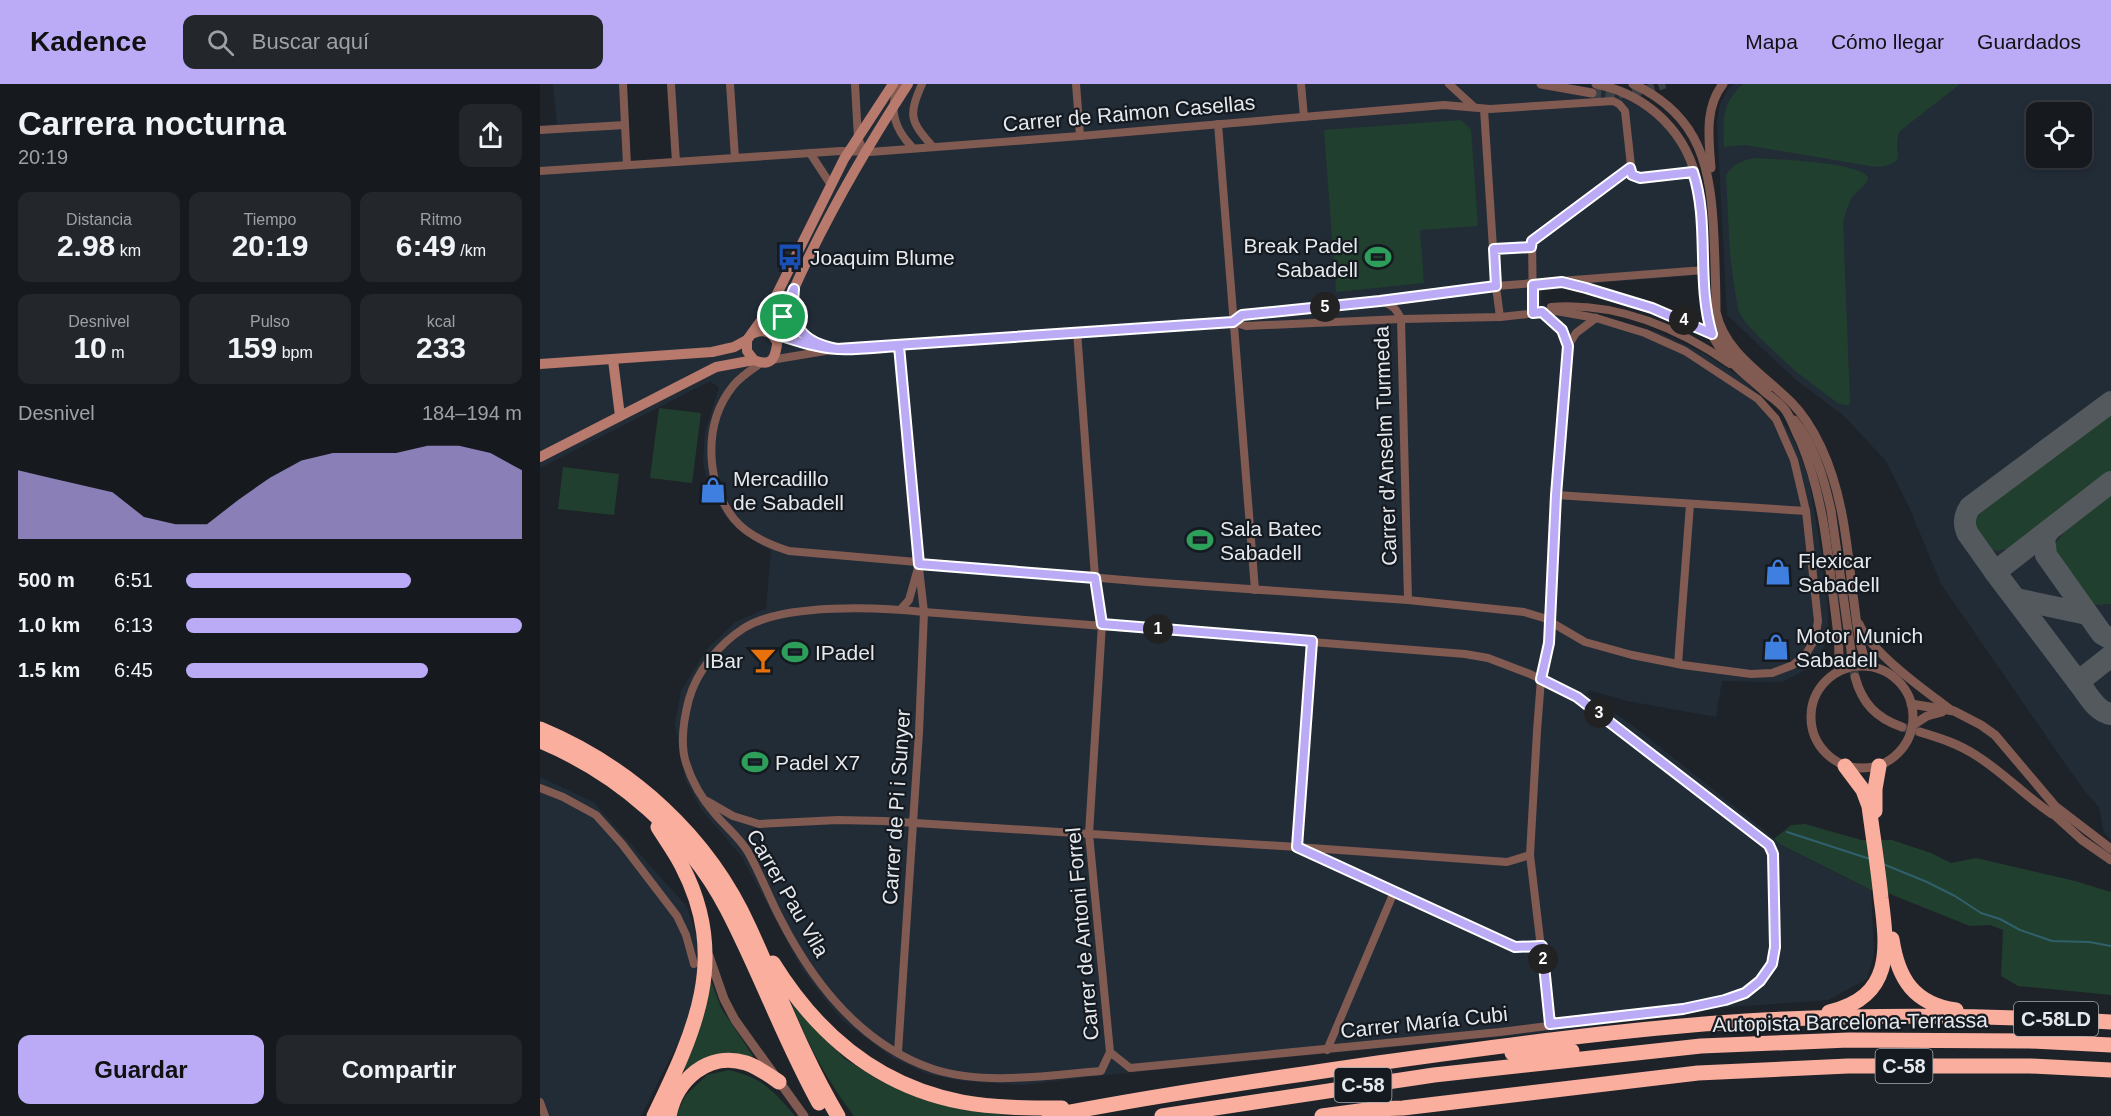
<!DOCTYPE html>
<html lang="es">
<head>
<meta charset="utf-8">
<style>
	body { margin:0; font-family:Helvetica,sans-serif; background:#23272c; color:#f1f3f6; height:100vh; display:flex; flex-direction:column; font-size:22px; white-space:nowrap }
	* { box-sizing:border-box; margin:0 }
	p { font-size:20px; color:#9ea1a4 }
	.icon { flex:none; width:33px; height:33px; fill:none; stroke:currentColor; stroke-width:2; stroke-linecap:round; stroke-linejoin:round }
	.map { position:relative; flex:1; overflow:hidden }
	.drawer { display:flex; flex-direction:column; background:#161a1f; width:540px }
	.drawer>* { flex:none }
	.fabs { position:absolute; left:1486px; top:18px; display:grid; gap:12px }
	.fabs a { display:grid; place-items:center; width:66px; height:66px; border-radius:12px; background:#161a1f; box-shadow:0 3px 9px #0003,0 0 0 2px #35383d; font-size:30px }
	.pin { position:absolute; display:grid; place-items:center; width:51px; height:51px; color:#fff; margin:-26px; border:3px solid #fff; border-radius:50%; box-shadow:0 2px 6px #0007 }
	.km { position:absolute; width:30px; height:30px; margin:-15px; border-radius:50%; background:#222; color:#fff; font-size:16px; line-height:30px; text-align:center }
	.round { display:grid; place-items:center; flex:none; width:63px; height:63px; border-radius:12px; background:#23272c }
	.summary { display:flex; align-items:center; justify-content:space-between; height:102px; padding:0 18px }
	h1 { font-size:33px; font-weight:600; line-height:45px }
	.figures { display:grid; grid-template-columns:repeat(3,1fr); gap:9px; height:102px; padding:6px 18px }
	.figures div { display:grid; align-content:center; border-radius:12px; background:#23272c; text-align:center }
	.figures b { font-size:30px; font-weight:600 }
	.figures small { font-size:16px; font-weight:400 }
	.figures p { font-size:16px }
	.chart { height:168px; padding:12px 18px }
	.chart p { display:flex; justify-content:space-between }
	.chart svg { width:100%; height:108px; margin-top:6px; fill:#bbaaf6; opacity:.7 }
	.primary-button { display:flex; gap:12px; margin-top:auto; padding:12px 18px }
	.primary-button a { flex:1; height:69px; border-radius:12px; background:#bbaaf6; color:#111; font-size:24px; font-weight:600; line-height:69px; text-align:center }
	.primary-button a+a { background:#23272c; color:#f1f3f6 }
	ul { padding:0 18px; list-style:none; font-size:20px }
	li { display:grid; grid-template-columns:96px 72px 1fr; align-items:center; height:45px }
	li i { height:15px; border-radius:8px; background:#bbaaf6 }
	header { display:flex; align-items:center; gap:36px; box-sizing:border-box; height:84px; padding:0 30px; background:#bbaaf6; color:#111 }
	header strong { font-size:28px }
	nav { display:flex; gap:33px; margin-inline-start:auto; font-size:21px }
	.search { width:420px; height:54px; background:#23272c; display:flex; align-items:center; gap:15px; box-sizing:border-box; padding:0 21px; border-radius:12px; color:#9ea1a4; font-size:22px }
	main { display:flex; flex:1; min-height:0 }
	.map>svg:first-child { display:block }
</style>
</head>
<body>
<header>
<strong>Kadence</strong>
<div class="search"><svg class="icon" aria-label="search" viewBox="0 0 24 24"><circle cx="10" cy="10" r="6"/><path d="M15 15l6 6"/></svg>Buscar aquí</div>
<nav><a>Mapa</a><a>Cómo llegar</a><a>Guardados</a></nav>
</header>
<main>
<section class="drawer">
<div class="summary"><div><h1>Carrera nocturna</h1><p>20:19</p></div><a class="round"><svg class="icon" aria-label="share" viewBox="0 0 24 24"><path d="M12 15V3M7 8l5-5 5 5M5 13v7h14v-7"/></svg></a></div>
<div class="figures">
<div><p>Distancia</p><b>2.98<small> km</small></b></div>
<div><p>Tiempo</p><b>20:19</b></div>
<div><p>Ritmo</p><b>6:49<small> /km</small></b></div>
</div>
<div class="figures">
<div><p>Desnivel</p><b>10<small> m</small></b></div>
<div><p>Pulso</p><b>159<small> bpm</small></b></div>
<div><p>kcal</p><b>233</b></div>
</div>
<div class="chart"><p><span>Desnivel</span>184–194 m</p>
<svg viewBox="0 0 160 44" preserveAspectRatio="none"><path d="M0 44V16L10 19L20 22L30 25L40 35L50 38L60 38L70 28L80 19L90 12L100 9L110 9L120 9L130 6L140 6L150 9L160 16V44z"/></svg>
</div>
<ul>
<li><b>500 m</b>6:51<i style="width:67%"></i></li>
<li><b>1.0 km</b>6:13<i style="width:100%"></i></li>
<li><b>1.5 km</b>6:45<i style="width:72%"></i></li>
</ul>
<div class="primary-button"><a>Guardar</a><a>Compartir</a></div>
</section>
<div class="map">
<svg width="1571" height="1032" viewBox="0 0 1571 1032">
	<rect width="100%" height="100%" fill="#1e2329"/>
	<g fill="#222c37" fill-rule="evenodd">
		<polygon points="13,0 83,0 87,81 136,78 131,0 1032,0 1069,7 1107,25 1132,50 1148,79 1155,104 1161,169 1149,192 1055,199 1002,200 1001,221 1025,223 1057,230 1117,248 1163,269 1200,293 1238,331 1254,356 1269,395 1280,462 1288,527 1288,550 1283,565 1271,583 1242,598 1182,597 1176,633 1087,617 1050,606 1046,610 1092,641 1223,745 1240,760 1331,806 1334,870 1327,895 1288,916 1190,923 1011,948 575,990 482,1001 422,997 388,990 353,974 302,936 284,914 262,885 202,773 161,725 145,695 135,640 141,607 167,565 195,538 226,525 231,467 202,449 185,432 170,406 163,379 165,348 179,304 170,297 0,384 0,41 17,40"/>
		<path d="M1194,0h377v756l-7,-8 -5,-25 -12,-13 -18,-25 -128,-185 -31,-75 -24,-48 -43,-46 -48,-36 -68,-64 -10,-192 3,-19 8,-15zM1497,28h45v46h-45z"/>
		<polygon points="0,693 53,718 147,823 159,860 158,903 146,943 101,1032 0,1032"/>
	</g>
	<g fill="#213f2e">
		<path d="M1203,0h217l-60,47c-10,20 12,33 -24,36l-131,-22 -21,2c-1,-27 -3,-43 19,-63z"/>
		<polygon points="921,36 931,46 938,142 880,146 884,199 796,208 784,46"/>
		<path d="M1219,74c21,2 98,4 109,19l-1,5 -16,16 -8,23 7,182 -2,2 -9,-1 -45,-34 -35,-33 -14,-15 -7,-12 -8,-54 -4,-81c9,-13 19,-16 33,-17z"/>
		<polygon points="119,324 161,329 152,399 110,394"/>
		<path d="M1571,326v65l-86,65 -18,9 -10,2c-13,-3 -26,-19 -21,-33 3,-8 11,-13 16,-18z"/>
		<polygon points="23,383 79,390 74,431 18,425"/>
		<polygon points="1571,409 1571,520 1554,521 1530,490 1515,464 1515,460 1530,440"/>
		<polygon points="1265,740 1321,756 1352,756 1391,769 1411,779 1436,774 1535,797 1571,808 1571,911 1478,902 1461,892 1463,846 1450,841 1430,842 1350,810 1331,806 1240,760 1234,755 1251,741"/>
		<polygon points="171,897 181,924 213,972 208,974 164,976 141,987 157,953"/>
		<path d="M251,919l54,56 39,24 47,18 80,13 -11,2h-146c-28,-37 -45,-70 -63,-113z"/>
		<path d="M189,986c34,8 45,21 66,46h-120l11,-21 21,-20z"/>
	</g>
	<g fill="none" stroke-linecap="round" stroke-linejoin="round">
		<g stroke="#2f606c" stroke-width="2">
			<polyline points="1247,748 1330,775"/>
			<polyline points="1343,780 1387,798 1415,812 1441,829 1460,835 1480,846 1512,857 1549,858 1571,862"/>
		</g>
		<g stroke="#54595e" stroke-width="22">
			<polyline points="1571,398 1455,488 1538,598 1571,572"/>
			<polyline points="1508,448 1504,454 1506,471 1562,550 1571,555"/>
			<path d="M1455,488l-27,-38c-5,-10 -4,-18 2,-27l141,-105"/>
			<polyline points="1476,515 1547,530"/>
			<path d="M1538,598c9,11 18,30 33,32"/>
		</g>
		<g stroke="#3c4146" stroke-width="9" stroke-dasharray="9 4.5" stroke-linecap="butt">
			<path d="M1052,9c29,3 45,0 73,-9"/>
			<polyline points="1312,574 1315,593"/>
			<polyline points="1362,643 1380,648"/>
		</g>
		<g stroke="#815b52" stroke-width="8">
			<polyline points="83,0 87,81"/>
			<polyline points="131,0 136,78"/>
			<polyline points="190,0 195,74"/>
			<polyline points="315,0 318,54 324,68"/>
			<path d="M360,0c-13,24 -5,46 13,64"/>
			<path d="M382,0c-14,32 -12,37 11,63"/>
			<polyline points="536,0 540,52"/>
			<polyline points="761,0 764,33"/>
			<polyline points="909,0 934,23"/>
			<polyline points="944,25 955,195 960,233"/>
			<polyline points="678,40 715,506"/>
			<polyline points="0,46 85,41"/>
			<polyline points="270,69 291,101"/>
			<polyline points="0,87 301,67 330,68 540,52 904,21 950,25 1073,17 1079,20 1085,27 1092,91 1100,94 1153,88"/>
			<polyline points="954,165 991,163"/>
			<polyline points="1030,200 1112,224 1177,251 1197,275 1219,296 1230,303"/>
			<path d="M253,210c-2,26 7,44 32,53"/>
			<path d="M843,218c10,3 14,8 18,17l7,281"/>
			<path d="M1011,223c65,-5 127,21 179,57"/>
			<polyline points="1002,228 1022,246 1028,262 1016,411 1009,559 1001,595 997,647 990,771 1010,940"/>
			<polyline points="993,229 992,157 1091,84"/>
			<polyline points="693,238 702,231 840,217 956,202 1164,186"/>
			<path d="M537,247l18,246 7,47 -13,210 21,218 -9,19c-53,4 -116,15 -168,-2 -71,-24 -120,-86 -153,-151 -11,-21 -20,-45 -32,-66 -8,-14 -22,-25 -33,-38 -13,-15 -23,-32 -29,-51 -6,-19 -2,-45 3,-64 8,-28 30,-55 55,-71 40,-25 134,-21 180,-16l541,42 23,4 42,16 47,23 185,142 7,6 4,9 2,93 -3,18 -12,16 -15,12 -20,7 -42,9 -183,23 -370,36 -20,-16"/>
			<polyline points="234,250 275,260"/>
			<polyline points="1028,262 1036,249 1056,234"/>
			<path d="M221,279c-10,7 -21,14 -28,23 -30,37 -28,96 1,133 13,16 36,26 55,32l358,31 261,18 116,12 20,6 41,24 47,13 51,10 68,9 21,-1 21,-8 13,-11 9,-15 3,-18 -12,-110 -12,-51 -18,-41 -18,-20 -73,-48 -40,-18 -23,-7 -26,-8 -40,-7 -56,6 -99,2 -155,7 -13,-4 -396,27 -66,11"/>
			<polyline points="1016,411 1266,427"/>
			<polyline points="361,525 369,516 378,484"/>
			<polyline points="772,557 757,763 967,778 990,771"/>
			<polyline points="1138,580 1150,420"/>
			<polyline points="0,704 23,713 56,731 82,760 137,832 146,851 154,880"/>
			<polyline points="167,717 193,732 219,740 298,736 344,737 757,763 975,863 1002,862"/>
			<polyline points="787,966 854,808"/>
			<polyline points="358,968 379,648 384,528 374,441 359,262"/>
			<polyline points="0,1018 5,1032"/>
		</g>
		<g stroke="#815b52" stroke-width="9">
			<polyline points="1001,0 1052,9"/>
			<path d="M1056,0c53,11 93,50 102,103 5,27 4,55 5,82 2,20 1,45 8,63 10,25 36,44 55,61 7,5 15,11 20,18 6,9 9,20 14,29 21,49 27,102 33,155 3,26 8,51 5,77"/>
			<path d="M1093,0c69,32 78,85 81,154 1,24 2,49 2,74 9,41 47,62 75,90 13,13 22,28 30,45 22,47 26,97 32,148 4,25 4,48 15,71"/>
			<path d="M1171,84c-2,-28 -7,-60 12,-84"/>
			<path d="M1254,336c21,25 30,59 37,90l21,148"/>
			<path d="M1319,540c13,29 66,67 92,86"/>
			<circle cx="1322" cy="633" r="51"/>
			<path d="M1315,593c7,26 21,41 47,50"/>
			<polyline points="1371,620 1414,627 1441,641 1455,651 1515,722 1571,765"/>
			<polyline points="1373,641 1387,632 1402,628"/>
			<path d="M1380,648c20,6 39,12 57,24 27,17 48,40 75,58"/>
			<polyline points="1510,727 1542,756 1571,776"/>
			<polyline points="169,872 184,915 195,936 264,1032"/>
		</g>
		<g stroke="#b77a6c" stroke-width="10">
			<path d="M353,0l-49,75 -74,149 -23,32v11l7,9c25,11 22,-15 25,-30 3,-10 5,-21 10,-30 33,-76 74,-147 119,-216"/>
			<path d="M214,249c11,-4 18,-1 23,9"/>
			<polyline points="73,276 80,332"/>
			<polyline points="0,280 172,268 194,263 207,256"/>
			<polyline points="0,373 176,283 214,276"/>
		</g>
		<g stroke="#faae9d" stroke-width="15">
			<path d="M0,645c91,38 168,107 209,198 29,63 53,129 89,189"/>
			<path d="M0,657c78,32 148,93 187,168 33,63 57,131 92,194"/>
			<polyline points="1335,727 1335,705 1339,682"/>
			<path d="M1352,855c6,40 22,65 64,71"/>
			<path d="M233,879c44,71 105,123 189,139 33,6 66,6 100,6"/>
			<path d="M1289,928c64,-15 59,-62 52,-114 -3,-31 -8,-61 -12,-92l-6,-16 -18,-24"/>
			<polyline points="972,969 1032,967"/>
			<path d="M114,1032c41,-85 76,-158 28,-250 -7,-14 -16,-26 -24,-39"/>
			<path d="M129,1032c7,-36 39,-65 77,-53 12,4 23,12 33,19"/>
			<path d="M509,1032c109,-21 219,-37 329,-53 122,-17 244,-34 368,-42 121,-7 243,-6 365,1"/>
			<polyline points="622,1032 894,991 1161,962 1309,956 1490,957 1571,961"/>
			<polyline points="782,1032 834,1025 863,1024 1158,989 1308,982 1490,982 1571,986"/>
		</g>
	</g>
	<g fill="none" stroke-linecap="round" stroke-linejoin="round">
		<g stroke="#fff" stroke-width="12">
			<path id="route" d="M243,233l-5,18c19,6 40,13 60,14 20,1 41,-2 61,-3l20,218 176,14 7,46 210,17 -15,206 218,100 27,-1 8,78 133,-15 42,-9 20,-7 15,-12 12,-17 3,-17 -2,-93 -4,-9 -192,-148 -36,-18 8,-36 7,-148 12,-149 -6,-16 -20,-18 -9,1v-28l29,-3 24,6 66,20 60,26c-16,-52 -2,-111 -19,-162l-53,6 -8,-3 -2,-7 -98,73 -1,6 -37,2 2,37 -116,15 -138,14 -9,7 -396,27c-37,-7 -47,-24 -43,-60l-11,28"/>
		</g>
		<use href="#route" stroke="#bbaaf6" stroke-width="8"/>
	</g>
	<defs>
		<g id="bus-bare" transform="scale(2.07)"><path d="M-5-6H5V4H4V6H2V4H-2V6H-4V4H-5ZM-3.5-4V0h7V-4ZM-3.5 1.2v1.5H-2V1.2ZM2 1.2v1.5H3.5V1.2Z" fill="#1a4fb4" stroke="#151a20" stroke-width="2.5" paint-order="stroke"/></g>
		<g id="stadium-bare" transform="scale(2.07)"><path d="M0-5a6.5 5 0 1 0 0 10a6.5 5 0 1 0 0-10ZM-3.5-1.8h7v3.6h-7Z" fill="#2e9e5b" stroke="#151a20" stroke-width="2.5" paint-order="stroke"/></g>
		<g id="shop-bare" transform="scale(2.07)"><path d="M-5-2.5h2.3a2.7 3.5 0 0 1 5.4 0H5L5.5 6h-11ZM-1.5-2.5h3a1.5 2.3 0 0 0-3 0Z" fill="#3f7fe0" stroke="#151a20" stroke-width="2.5" paint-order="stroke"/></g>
		<g id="bar-bare" transform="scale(2.07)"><path d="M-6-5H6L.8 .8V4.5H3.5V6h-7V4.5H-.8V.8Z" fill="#e8710a" stroke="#151a20" stroke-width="2.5" paint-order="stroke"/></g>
	</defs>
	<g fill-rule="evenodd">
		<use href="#bus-bare" x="250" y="173"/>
		<use href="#stadium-bare" x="838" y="173"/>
		<use href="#shop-bare" x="173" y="406"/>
		<use href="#stadium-bare" x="660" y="456"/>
		<use href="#shop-bare" x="1238" y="488"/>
		<use href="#shop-bare" x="1236" y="563"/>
		<use href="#stadium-bare" x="255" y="568"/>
		<use href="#bar-bare" x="223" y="576"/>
		<use href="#stadium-bare" x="215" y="678"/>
	</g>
	<g text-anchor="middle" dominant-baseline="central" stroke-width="4.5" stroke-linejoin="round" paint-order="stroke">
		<g fill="#151a20" stroke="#a7abb0" stroke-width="1.5">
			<rect x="1474" y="918" width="84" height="34" rx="4.5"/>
			<rect x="1335.5" y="965" width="57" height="34" rx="4.5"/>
			<rect x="794.5" y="984" width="57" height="34" rx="4.5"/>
		</g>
		<g font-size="20" font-weight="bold" fill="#e5e9ed">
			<text x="1516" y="935">C-58LD</text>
			<text x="1364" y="982">C-58</text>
			<text x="823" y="1001">C-58</text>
		</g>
		<g font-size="21" fill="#e5e9ed" stroke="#151a20">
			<text transform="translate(589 29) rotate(-5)">Carrer de Raimon Casellas</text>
			<text transform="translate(845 362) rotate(-92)">Carrer d'Anselm Turmeda</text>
			<text transform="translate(356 723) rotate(-86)">Carrer de Pi i Sunyer</text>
			<text transform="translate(248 809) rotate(60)">Carrer Pau Vila</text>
			<text transform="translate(542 850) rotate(-95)">Carrer de Antoni Forrel</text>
			<text transform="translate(884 938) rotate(-6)">Carrer María Cubi</text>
			<text transform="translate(1310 938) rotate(-1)">Autopista Barcelona-Terrassa</text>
		</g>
		<g font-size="21" fill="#e5e9ed" stroke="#151a20" text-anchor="start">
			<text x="818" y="161" text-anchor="end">Break Padel<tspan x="818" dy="24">Sabadell</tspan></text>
			<text x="270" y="173">Joaquim Blume</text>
			<text x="193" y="394">Mercadillo<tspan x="193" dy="24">de Sabadell</tspan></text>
			<text x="680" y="444">Sala Batec<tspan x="680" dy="24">Sabadell</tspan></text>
			<text x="1258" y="476">Flexicar<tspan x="1258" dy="24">Sabadell</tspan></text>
			<text x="1256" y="551">Motor Munich<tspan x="1256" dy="24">Sabadell</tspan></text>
			<text x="275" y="568">IPadel</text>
			<text x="203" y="576" text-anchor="end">IBar</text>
			<text x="235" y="678">Padel X7</text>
		</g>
	</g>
</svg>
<div class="fabs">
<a><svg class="icon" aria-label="locate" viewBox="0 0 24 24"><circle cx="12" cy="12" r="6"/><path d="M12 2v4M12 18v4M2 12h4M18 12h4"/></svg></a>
</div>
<div class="pin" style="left:243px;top:233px;background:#1e9e55"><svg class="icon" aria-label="arrive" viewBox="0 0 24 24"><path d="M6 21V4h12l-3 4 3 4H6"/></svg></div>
<b class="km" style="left:618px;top:545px">1</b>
<b class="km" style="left:1003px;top:875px">2</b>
<b class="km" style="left:1059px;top:629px">3</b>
<b class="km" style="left:1144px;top:236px">4</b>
<b class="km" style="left:785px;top:223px">5</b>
</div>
</main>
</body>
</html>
